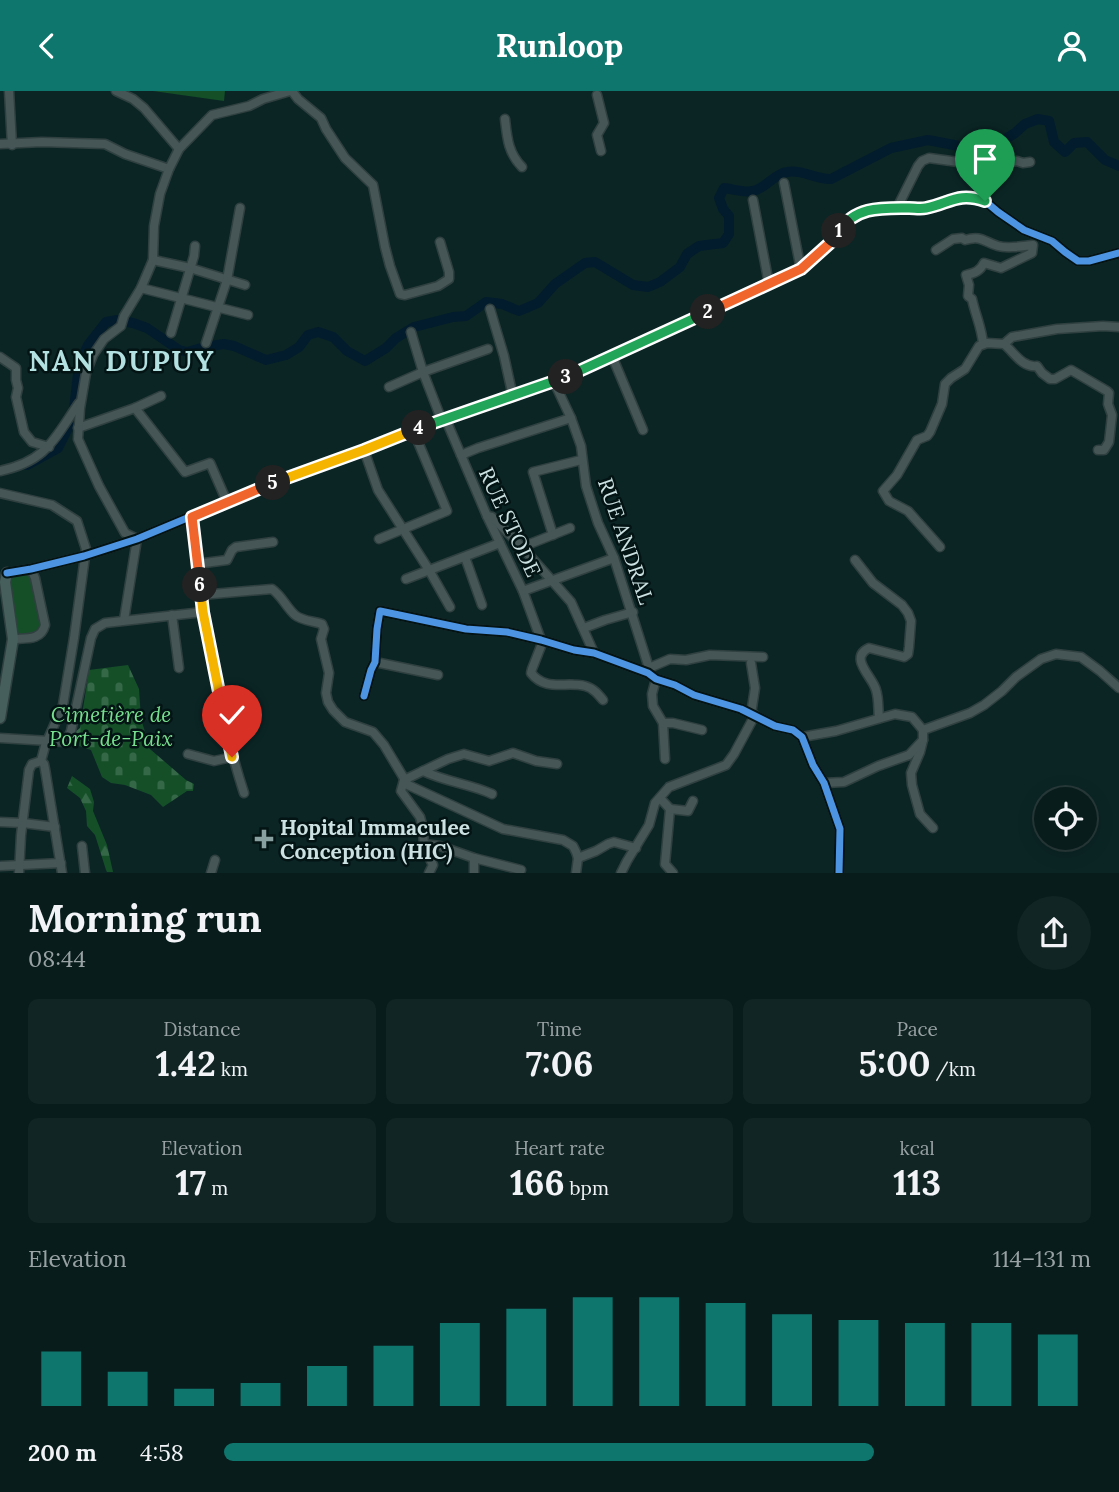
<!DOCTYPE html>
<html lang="en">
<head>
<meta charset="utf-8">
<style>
	body { margin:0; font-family:Lora,serif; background:#112525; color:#f1f3f6; height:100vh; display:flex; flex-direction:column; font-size:26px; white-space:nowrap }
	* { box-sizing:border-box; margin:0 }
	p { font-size:23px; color:#98a1a3 }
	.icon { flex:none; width:38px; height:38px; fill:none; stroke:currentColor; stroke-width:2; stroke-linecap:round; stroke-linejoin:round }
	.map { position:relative; height:782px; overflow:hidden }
	.side { display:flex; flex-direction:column; background:#081c1c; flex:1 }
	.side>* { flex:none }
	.controls { position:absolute; left:1034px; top:696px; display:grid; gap:14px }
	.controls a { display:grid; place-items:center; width:63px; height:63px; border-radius:50%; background:#081c1c; box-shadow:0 4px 18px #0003,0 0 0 2px #293a3b; font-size:35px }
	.pin { position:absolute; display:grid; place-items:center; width:60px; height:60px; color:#fff; margin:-72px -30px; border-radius:50% 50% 50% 0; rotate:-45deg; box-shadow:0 0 7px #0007 }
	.pin .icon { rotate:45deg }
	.km { position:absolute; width:35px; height:35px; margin:-18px; border-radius:50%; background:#222; color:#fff; font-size:19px; line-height:35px; text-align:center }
	.round { display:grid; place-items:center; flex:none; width:74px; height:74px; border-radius:37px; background:#112525 }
	.summary { display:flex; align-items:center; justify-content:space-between; height:119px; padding:0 28px }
	h1 { font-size:38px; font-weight:700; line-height:52px }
	.metrics { display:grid; grid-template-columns:repeat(3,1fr); gap:10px; height:119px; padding:7px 28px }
	.metrics div { display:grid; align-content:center; border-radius:10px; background:#112525; text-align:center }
	.metrics b { font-size:35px; font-weight:700 }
	.metrics small { font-size:19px; font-weight:400 }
	.metrics p { font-size:19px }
	.chart { height:196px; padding:14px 28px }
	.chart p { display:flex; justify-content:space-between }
	.chart svg { width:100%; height:126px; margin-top:7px; stroke:#0f766e; stroke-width:6 }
	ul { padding:0 28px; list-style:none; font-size:23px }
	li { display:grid; grid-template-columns:112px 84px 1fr; align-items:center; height:52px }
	li i { height:18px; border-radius:9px; background:#0f766e }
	header { display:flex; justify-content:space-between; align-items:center; height:91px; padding:0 28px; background:#0f766e; color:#fff; font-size:32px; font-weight:700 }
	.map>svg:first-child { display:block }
</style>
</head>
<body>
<header><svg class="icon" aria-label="back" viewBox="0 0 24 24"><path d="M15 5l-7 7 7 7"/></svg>Runloop<svg class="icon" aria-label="person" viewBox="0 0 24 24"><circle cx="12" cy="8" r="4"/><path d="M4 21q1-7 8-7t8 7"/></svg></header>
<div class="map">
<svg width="1119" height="782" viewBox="0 0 1119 782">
	<defs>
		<pattern id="forest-firs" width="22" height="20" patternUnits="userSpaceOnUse" patternTransform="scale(1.75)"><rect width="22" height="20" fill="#144f28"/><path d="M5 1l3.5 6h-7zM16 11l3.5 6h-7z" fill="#356847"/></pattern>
		<pattern id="cemetery-stones" width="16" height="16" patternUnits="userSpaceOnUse" patternTransform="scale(1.75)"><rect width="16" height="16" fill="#144f28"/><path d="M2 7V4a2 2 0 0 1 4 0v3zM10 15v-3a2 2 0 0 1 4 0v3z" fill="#356847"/></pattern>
	</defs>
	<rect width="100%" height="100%" fill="#0b2525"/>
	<polygon fill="url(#forest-firs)" points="72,685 90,698 94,711 93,720 107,754 113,781 107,781 106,779 95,744 87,735 86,720 80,707 67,697"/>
	<polygon fill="url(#cemetery-stones)" points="128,574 139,598 141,628 146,644 143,652 186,689 194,693 193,700 187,700 163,716 151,704 125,694 111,692 102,686 91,659 79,655 80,649 70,645 80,637 89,579"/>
	<g fill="#144f28">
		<polygon points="153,0 225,0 224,10"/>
		<polygon points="30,480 42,537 38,543 14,545 8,483"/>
	</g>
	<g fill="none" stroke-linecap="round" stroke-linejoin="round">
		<path stroke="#031c2d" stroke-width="10" d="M27,374l31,-17 15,-30 6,-53 9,-20 18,-23 11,-2 16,3 14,5 32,22 8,2 18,-5 19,-3 10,2 32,14 20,-5 13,-8 9,-12 10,-3 15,5 14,14 18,10 21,-13 10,-10 18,-11 39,-10 13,-1 20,-14 16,2 17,7 19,-8 17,-19 30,-21 10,-1 38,23 15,2 12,-5 20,-15 7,-13 12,-8 24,-3 6,-9v-18l-6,-7 -4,-11 5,-10c9,1 20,5 29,3 13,-3 21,-17 34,-19 16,-3 29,8 44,7l60,-31 37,-8 47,9h15l25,-16 10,-9 13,-5 11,2 5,21 11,10 9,-9 13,-1 18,18 14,6"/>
		<g stroke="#304040" stroke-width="11">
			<g id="minor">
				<polyline points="9,0 12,54"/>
				<polyline points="116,0 133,8 144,17 179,58"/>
				<polyline points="292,0 298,8 321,27 326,38 345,67 373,94 385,156 390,175 400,203 405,204 438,195 449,188 449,181 440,151"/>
				<polyline points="597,4 604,32 597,44 601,60"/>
				<path d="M505,28c2,18 3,34 17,48"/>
				<polyline points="0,53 42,51 105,53 125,63 169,78"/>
				<polyline points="784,92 801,179"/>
				<polyline points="753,109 769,193"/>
				<polyline points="897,117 918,75 922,70 929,67 973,73 988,72 997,73 1017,70 1023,72 1030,71"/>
				<path d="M936,159l17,-11 9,-1 3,2c17,-5 19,2 33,6 10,3 25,0 35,-1l-1,8 -31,15 -17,-5c-4,8 -9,10 -18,12l3,10 -1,11 4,3c3,15 10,29 11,45"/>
				<polyline points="153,169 190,177 245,194"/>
				<polyline points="141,197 248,224"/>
				<polyline points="490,218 504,265 513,306"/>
				<polyline points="411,241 423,281 488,258"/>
				<polyline points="171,242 194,165 195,155"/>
				<polyline points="206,252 227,189 240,117"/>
				<polyline points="1004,253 1012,246 1057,238 1103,235 1119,236"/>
				<polyline points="612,265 643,339"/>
				<polyline points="0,266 16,277 16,289 18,297 16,306 24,341 32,351 49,356"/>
				<polyline points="554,291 571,327 581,355 586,395 598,432 614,467 649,577 648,582"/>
				<polyline points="389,296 423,281 442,330"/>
				<polyline points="135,317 185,381 210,372 227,411"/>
				<polyline points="446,329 487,425 523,500 541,549"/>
				<polyline points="78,337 135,317 161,305"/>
				<polyline points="364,359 378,399 429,479 450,516"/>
				<polyline points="461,364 478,357 571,327"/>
				<path d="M0,380c47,-10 54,-32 79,-68"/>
				<polyline points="0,402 52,414 77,430 86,458 74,547 63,614 45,655 41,670"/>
				<polyline points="487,425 492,426 522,456 571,511 594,562"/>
				<path d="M192,426c11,93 23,187 52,276"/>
				<polyline points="553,444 533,381 581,369"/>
				<polyline points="379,448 447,420 413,339"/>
				<polyline points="522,456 570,437"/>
				<path d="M940,456l-32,-36 -19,-10 -6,-10 14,-16 20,-35 10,-4 3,-4 12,-28 3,-20 6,-6 14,-9 14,-23 8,-3 17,1c10,8 18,24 33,22l5,7 8,6h5l16,-9 36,21 2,2 -1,11 4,11 -3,27 -5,8h-6"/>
				<polyline points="465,466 482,514"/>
				<path d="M855,469l18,23 29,22 6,8 3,8 -2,26 -1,7 -4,3 -35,-9c-21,10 4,29 7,42 3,9 2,19 3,28"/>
				<polyline points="197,473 227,469 232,459 236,456 273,451"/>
				<polyline points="7,482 31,478 84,465 137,448 254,399 364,359 413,339 554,291 801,179 831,151 845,131 866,119 897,117 925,117 957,107 972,105 985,110 998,121 1024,139 1052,150 1065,161 1078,170 1089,170 1119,162"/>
				<polyline points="406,488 500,452"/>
				<polyline points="523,500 614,467"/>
				<path d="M201,504l71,-6c10,7 14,18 23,26 7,6 18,6 27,9l2,5 -3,10 8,34 -3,20 2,9 5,8 12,12 28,10 11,13 24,40 95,44 60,11 10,6 3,6 2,6 -2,15"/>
				<polyline points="172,524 179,577"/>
				<polyline points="124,529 137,448 125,442 99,395 78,348 80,317 86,282 93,264 104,248 121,235 124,225 141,197 153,169 154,135 160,103 169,78 179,58 212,24 249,15 263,8 290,0"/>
				<polyline points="584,537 605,529 633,521"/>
				<path d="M13,548c13,-1 28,2 32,-14l-10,-47 -4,-9"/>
				<path d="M543,550l-11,28 -1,4c15,19 35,8 54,13 8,2 13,8 18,14"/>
				<polyline points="375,571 438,584"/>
				<polyline points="751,572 755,597 751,623"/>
				<polyline points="649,577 670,568 686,569 710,564 763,566"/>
				<polyline points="656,588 652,603 653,615 663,632 665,668"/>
				<polyline points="364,605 371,579 375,571 377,538 380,520 466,538 507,541 541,549 574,559 594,562 648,582 656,588 675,594 694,604 741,618 775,635 793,639 802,646 813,674 824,692 840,738 839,782"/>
				<polyline points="663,632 673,632 702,639"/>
				<polyline points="802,646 836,640 895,623 912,626 923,639"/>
				<polyline points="0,647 66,651 71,640 91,547 95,538 105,532 203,521"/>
				<polyline points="923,649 920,661 911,682 912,694 920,723 933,737"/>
				<polyline points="188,663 214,670 232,666"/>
				<polyline points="41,670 44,673 45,678 62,782"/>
				<path d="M423,680c23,11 47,13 69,23"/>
				<polyline points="824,692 844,691 878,675 909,664 923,649 923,639 970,622 984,614 1002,600 1016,586 1041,568 1056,563 1081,566 1100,580 1119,597"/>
				<polyline points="660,707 670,718 665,773 673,782"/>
				<polyline points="670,718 688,720 693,710"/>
				<polyline points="0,731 23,732 55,736"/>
				<polyline points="423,753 440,755 474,767 521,779"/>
				<polyline points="82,755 85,782"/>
				<polyline points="578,767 596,760 608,753 614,751 636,757"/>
				<polyline points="0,775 61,772"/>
				<polyline points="19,782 21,744 29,679 32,673 41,670"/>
				<polyline points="211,782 215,769"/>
				<polyline points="429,782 433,774 424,756 423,737 420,726 401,700 404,689 448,668 464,663 489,670 513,662 536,670 557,673"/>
				<polyline points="474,782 474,767"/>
				<polyline points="621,782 627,770 649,734 655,712 669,696 726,674 734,663 755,624"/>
			</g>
		</g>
		<g stroke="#304040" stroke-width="13">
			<polyline id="major" points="0,627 13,548 5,491 7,482"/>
		</g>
		<use href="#minor" stroke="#465657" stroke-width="8"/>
		<use href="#major" stroke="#465f5c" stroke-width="10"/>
		<g stroke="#041415" stroke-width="11">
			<g id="cycleway">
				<polyline points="7,482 31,478 84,465 137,448 254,399 364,359 413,339 554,291 801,179 831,151 845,131 866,119 897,117 925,117 957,107 972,105 985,110 998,121 1024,139 1052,150 1065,161 1078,170 1089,170 1119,162"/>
				<polyline points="364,605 371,579 375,571 377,538 380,520 466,538 507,541 541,549 574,559 594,562 648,582 656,588 675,594 694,604 741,618 775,635 793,639 802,646 813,674 824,692 840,738 839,782"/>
			</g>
		</g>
		<use href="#cycleway" stroke="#4d94e3" stroke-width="7"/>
	</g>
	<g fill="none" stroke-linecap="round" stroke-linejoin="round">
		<g stroke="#fff" stroke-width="14">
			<path id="split-1" d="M839,140c17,-25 43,-23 70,-23 5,0 12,1 17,0 24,-5 32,-16 59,-7"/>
		</g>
		<g stroke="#fff" stroke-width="14">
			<polyline id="split-2" points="708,221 801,178 831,151 839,140"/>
		</g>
		<g stroke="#fff" stroke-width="14">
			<polyline id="split-3" points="566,286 708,221"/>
		</g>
		<g stroke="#fff" stroke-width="14">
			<polyline id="split-4" points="419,337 566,286"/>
		</g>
		<g stroke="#fff" stroke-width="14">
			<polyline id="split-5" points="273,392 364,359 419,337"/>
		</g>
		<g stroke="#fff" stroke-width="14">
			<polyline id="split-6" points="200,494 192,426 273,392"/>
		</g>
		<g stroke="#fff" stroke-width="14">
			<polyline id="split-7" points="200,494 203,521 232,666"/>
		</g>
		<use href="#split-1" stroke="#22a559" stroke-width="9"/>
		<use href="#split-2" stroke="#f0652b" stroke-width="9"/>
		<use href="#split-3" stroke="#22a559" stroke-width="9"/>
		<use href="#split-4" stroke="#22a559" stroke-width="9"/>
		<use href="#split-5" stroke="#f5b400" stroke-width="9"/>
		<use href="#split-6" stroke="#f0652b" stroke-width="9"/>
		<use href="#split-7" stroke="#f5b400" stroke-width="9"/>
	</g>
	<path fill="#88a0a0" stroke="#041415" stroke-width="2.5" d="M260.5 737.5h7v7h7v7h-7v7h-7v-7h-7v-7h7z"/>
	<g text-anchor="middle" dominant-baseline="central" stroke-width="5" stroke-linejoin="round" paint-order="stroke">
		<g font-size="21" fill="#cce2e2" stroke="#041415">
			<text transform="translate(510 431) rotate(65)">RUE STODE</text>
			<text transform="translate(626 450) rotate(71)">RUE ANDRAL</text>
		</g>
		<g font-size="21" font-style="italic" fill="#76df8d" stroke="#041415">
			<text x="111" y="623">Cimetière de<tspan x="111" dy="24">Port-de-Paix</tspan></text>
		</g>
		<g font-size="21" font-weight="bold" fill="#cce2e2" stroke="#041415" text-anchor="start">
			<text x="280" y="736">Hopital Immaculee<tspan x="280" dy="24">Conception (HIC)</tspan></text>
		</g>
		<g font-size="28" font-weight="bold" letter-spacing="2" fill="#b3e1e1" stroke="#041415">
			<text x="122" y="270">NAN DUPUY</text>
		</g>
	</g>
</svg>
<div class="controls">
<a><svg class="icon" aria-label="locate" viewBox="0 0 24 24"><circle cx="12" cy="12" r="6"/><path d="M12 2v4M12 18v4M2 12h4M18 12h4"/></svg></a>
</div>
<div class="pin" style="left:985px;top:110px;background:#1e9e55"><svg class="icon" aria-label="arrive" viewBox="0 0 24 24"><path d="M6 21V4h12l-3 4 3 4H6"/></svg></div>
<div class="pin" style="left:232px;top:666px;background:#d93025"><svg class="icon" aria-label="check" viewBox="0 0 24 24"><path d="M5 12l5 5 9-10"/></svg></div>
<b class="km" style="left:839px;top:140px">1</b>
<b class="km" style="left:708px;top:221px">2</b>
<b class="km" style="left:566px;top:286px">3</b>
<b class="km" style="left:419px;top:337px">4</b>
<b class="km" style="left:273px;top:392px">5</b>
<b class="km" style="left:200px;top:494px">6</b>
</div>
<section class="side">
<div class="summary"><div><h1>Morning run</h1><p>08:44</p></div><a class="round"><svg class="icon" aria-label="share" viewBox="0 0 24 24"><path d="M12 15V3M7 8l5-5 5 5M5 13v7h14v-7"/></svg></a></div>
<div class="metrics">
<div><p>Distance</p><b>1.42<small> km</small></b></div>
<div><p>Time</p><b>7:06</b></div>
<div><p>Pace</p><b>5:00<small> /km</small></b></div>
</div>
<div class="metrics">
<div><p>Elevation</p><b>17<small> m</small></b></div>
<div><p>Heart rate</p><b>166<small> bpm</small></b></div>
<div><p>kcal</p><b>113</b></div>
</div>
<div class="chart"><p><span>Elevation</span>114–131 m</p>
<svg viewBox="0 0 160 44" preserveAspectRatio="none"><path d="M5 44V25M15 44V32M25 44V38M35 44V36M45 44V30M55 44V23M65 44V15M75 44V10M85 44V6M95 44V6M105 44V8M115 44V12M125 44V14M135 44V15M145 44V15M155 44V19"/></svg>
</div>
<ul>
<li><b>200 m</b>4:58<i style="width:75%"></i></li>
</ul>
</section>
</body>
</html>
